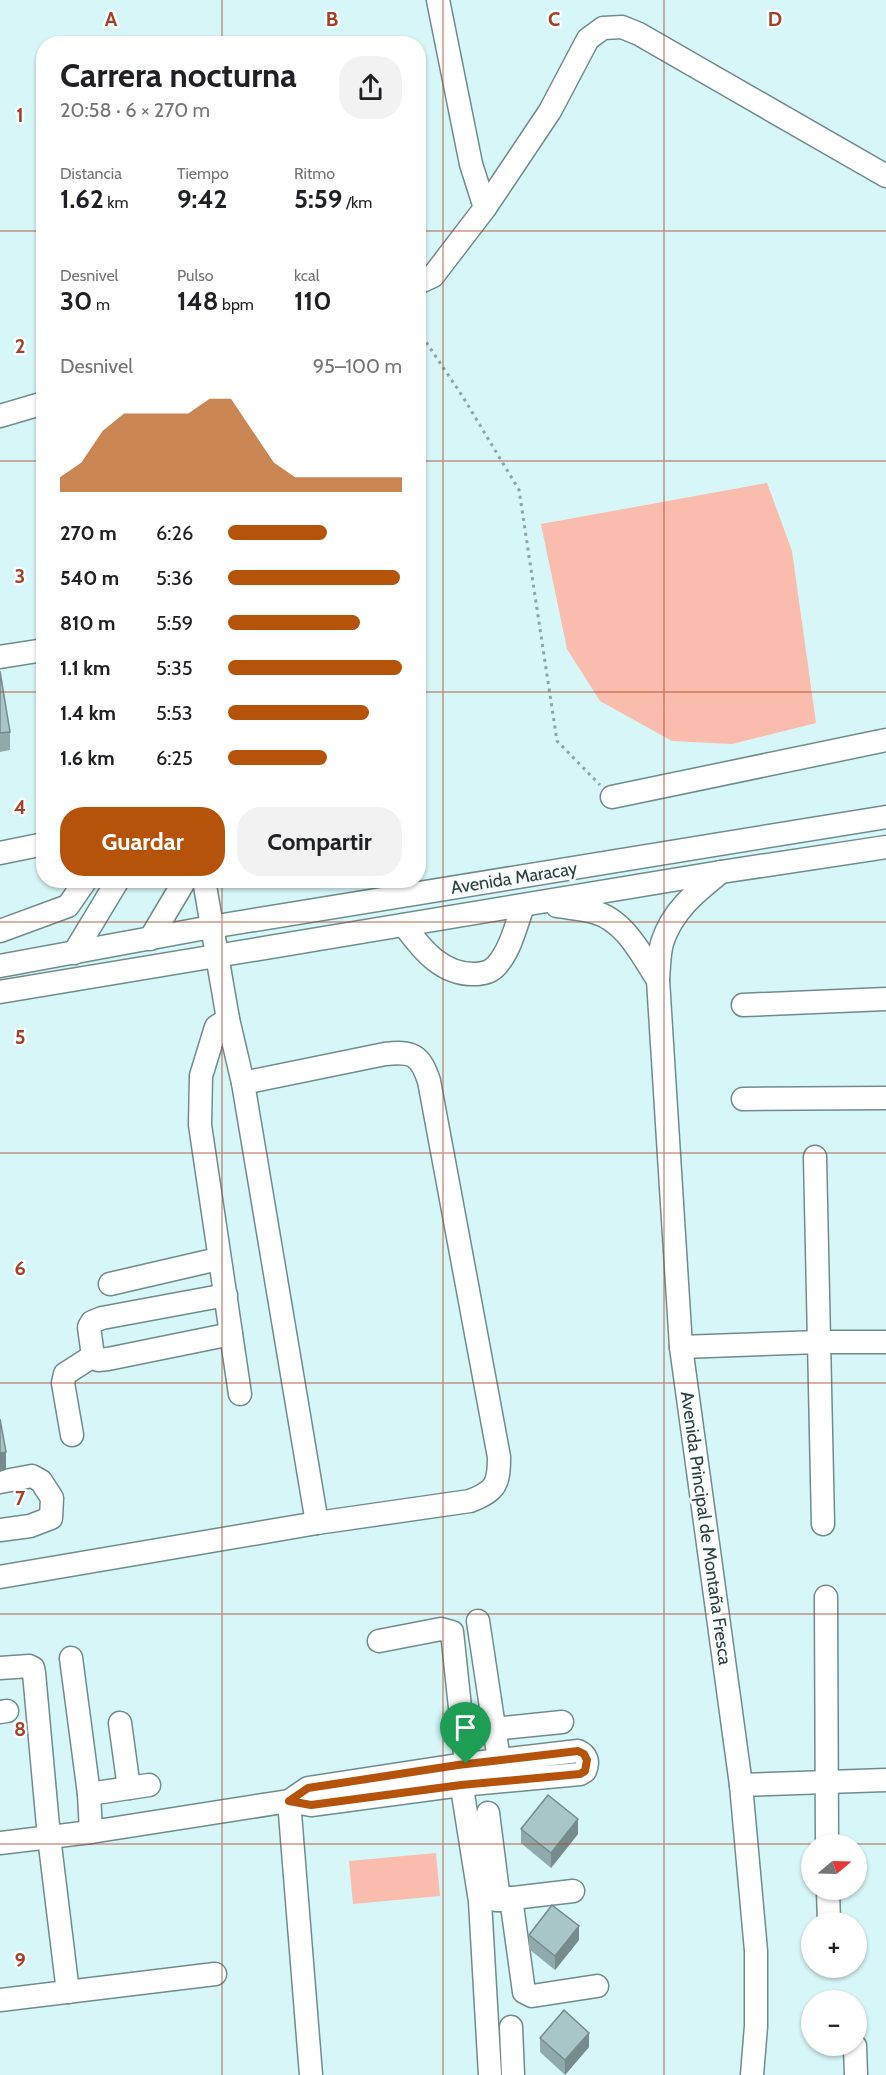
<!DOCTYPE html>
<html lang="es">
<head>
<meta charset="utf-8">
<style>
	body { margin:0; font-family:Cabin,sans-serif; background:#f2f2f2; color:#202124; height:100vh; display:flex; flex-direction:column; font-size:22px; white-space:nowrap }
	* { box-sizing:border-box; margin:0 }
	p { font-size:20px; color:#757577 }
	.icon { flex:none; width:33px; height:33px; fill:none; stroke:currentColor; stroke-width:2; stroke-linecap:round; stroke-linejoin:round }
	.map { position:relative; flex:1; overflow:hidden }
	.panel { position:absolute; left:36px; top:36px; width:390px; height:852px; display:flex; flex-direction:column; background:#fff; border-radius:24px; box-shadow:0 2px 4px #0004 }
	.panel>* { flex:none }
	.needle { width:39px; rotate:71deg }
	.fabs { position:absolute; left:801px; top:1834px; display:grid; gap:12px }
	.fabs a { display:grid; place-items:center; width:66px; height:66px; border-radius:50%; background:#fff; box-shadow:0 2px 4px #0004; font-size:30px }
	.pin { position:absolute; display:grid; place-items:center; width:51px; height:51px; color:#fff; margin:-62px -26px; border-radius:50% 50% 50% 0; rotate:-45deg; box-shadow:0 0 6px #0007 }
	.pin .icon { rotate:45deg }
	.round { display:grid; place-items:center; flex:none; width:63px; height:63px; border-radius:24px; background:#f2f2f2 }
	.overview { display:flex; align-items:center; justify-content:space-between; height:102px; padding:0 24px }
	h1 { font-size:33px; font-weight:800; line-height:45px }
	.stats { display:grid; grid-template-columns:repeat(3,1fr); gap:9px; height:102px; padding:6px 24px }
	.stats div { display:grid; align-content:center }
	.stats b { font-size:26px; font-weight:800 }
	.stats small { font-size:16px; font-weight:400 }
	.stats p { font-size:16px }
	.chart { height:168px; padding:12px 24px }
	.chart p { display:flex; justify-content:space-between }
	.chart svg { width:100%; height:108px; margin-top:6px; fill:#b45309; opacity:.7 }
	.primary-button { display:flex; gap:12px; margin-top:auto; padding:12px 24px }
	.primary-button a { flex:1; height:69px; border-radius:24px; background:#b45309; color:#fff; font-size:24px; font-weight:800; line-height:69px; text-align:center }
	.primary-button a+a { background:#f2f2f2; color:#202124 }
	ul { padding:0 24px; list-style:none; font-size:20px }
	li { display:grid; grid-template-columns:96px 72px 1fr; align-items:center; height:45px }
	li i { height:15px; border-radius:8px; background:#b45309 }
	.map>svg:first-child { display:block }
</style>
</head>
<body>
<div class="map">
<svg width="886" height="2075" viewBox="0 0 886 2075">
	<rect width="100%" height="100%" fill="#d7f6f7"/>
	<g fill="#fabcac">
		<polygon points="767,483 792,551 816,723 732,744 672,741 600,701 567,649 541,524"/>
		<polygon points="436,1853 440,1896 353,1904 349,1861"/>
	</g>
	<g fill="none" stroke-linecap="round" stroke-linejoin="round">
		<g stroke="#6f8c8d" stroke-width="25">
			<g id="minor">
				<polyline points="438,0 471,164 485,208"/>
				<polyline points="418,283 433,276 485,208 550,111 588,39 603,28 622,27 639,34 886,176"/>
				<polyline points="0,416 44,403"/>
				<polyline points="0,657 44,650"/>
				<polyline points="612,797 886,740"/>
				<polyline points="0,853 44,844"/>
				<path d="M721,872c-25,20 -49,39 -59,71 -3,11 -3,25 -4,37l23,367 60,438 15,166v75l-4,49"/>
				<polyline points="204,880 228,1019 243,1083 317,1523"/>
				<path d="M557,906c12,2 25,3 37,6 31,8 48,44 64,68"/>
				<path d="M404,925c18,25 39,51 73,49 8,-1 14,-2 20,-9 14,-16 19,-40 26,-59"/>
				<polyline points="0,931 68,906 86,880"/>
				<polyline points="150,939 185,880"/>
				<polyline points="74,953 118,880"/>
				<polyline points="0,966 211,927 886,817"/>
				<polyline points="0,992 721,872 886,847"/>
				<polyline points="743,1005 886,999"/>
				<polyline points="228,1019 216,1027 201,1076 200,1125 240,1394"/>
				<polyline points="743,1099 886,1098"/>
				<polyline points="815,1157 823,1524"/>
				<polyline points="110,1284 218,1259"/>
				<polyline points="226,1295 102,1318 92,1322 89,1327 93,1356 98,1360 108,1359 231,1334"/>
				<polyline points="681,1347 819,1342 886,1342"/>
				<polyline points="72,1435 63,1383 65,1374 93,1356"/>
				<polyline points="0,1482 32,1476 41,1481 52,1498 51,1518 30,1526 0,1530"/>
				<path d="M0,1577l317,-54 153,-22c26,-10 29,-17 29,-44l-70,-376c-9,-27 -17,-30 -44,-27l-142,29"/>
				<polyline points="826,1597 827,1845"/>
				<polyline points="478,1621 499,1760"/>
				<polyline points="379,1641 441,1629 452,1632 466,1764"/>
				<polyline points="71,1658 89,1794 91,1832"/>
				<polyline points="0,1668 29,1666 33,1668 34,1673 49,1837 68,1992"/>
				<polyline points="0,1712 7,1711"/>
				<polyline points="120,1723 129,1788"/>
				<polyline points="493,1729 562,1722"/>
				<polyline points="459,1769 480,1901 490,2075"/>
				<polyline points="741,1785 886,1780"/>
				<polyline points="89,1794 149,1785"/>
				<polyline points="289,1801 311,2075"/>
				<polyline points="488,1813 499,1900"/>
				<path d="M0,1843l91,-11 198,-31 22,4 150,-20 119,-11 5,-3c4,-9 2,-16 -7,-20l-120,14 -150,23 -19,13"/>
				<polyline points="828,1890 829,1923"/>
				<polyline points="511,1898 524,1992 532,1996 597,1986"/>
				<polyline points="496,1900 573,1891"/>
				<polyline points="0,2000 215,1974"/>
				<polyline points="511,2027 513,2075"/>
				<polyline points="855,2046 856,2075"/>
			</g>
		</g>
		<polyline stroke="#8ea5a6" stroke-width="3" stroke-dasharray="3 4.5" stroke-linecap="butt" points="418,330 463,397 519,490 557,741 600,785"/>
		<use href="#minor" stroke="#fff" stroke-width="22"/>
	</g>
	<g fill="#90aaab">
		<polygon points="0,671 10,732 10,750 0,752"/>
		<polygon points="521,1829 578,1834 551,1868 521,1843"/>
		<polygon points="529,1935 579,1940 555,1970 529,1949"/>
		<polygon points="540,2038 589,2047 565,2075 540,2052"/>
	</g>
	<g fill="#768b8b">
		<polygon points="6,1452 6,1470 0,1472 0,1453"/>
		<polygon points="578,1819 578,1834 551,1868 551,1853"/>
		<polygon points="579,1926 579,1940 555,1970 555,1956"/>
		<polygon points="589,2033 589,2047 565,2075 565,2060"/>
	</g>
	<g fill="#a8c6c7" stroke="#768b8b" stroke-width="1.5">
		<polygon points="0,671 10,732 0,733"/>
		<polygon points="0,1419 6,1452 0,1453"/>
		<polygon points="548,1795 578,1819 551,1853 521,1829"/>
		<polygon points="552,1905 579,1926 555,1956 529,1935"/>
		<polygon points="564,2010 589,2033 565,2060 540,2038"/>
	</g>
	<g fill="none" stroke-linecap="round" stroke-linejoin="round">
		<g stroke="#fff" stroke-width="12">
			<polygon id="route" points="578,1751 584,1754 587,1760 585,1771 580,1774 461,1785 311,1805 289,1801 308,1788 458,1765"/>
		</g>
		<use href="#route" stroke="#b45309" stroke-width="8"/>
	</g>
	<path fill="none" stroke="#a83f24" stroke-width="1.5" stroke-opacity="0.55" d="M222,0v44M443,0v2075M664,0v2075M0,231h44M418,231h468M0,461h44M418,461h468M0,692h44M418,692h468M222,880v1195M0,922h886M0,1153h886M0,1383h886M0,1614h886M0,1844h886"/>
	<g text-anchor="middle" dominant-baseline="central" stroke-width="5" stroke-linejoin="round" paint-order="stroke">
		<g font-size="18" fill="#313d3e" stroke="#f7fefe">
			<text transform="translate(514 878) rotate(-9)">Avenida Maracay</text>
			<text transform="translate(706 1528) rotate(82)">Avenida Principal de Montaña Fresca</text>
		</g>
	</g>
	<g font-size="20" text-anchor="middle" font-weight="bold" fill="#a83f24" stroke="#f7fefe" stroke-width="5" stroke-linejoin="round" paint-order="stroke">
		<text x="111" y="26">A</text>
		<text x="332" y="26">B</text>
		<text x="554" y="26">C</text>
		<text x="775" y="26">D</text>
		<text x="20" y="122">1</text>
		<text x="20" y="353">2</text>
		<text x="20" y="583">3</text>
		<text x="20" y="814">4</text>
		<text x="20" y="1044">5</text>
		<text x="20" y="1275">6</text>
		<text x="20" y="1505">7</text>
		<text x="20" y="1736">8</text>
		<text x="20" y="1967">9</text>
	</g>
</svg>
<div class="fabs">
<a><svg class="needle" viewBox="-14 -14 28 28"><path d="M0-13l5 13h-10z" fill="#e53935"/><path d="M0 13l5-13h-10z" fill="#757577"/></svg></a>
<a>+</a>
<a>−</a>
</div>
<div class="pin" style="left:466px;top:1764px;background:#1e9e55"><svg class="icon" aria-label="arrive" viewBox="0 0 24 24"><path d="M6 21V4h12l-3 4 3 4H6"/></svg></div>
<section class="panel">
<div class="overview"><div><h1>Carrera nocturna</h1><p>20:58 · 6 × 270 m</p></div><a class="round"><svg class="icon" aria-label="share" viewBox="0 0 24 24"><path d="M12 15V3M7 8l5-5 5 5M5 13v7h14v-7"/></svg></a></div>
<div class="stats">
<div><p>Distancia</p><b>1.62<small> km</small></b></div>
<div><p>Tiempo</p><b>9:42</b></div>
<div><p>Ritmo</p><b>5:59<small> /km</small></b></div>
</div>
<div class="stats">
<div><p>Desnivel</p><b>30<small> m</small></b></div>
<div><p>Pulso</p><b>148<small> bpm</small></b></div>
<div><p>kcal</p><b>110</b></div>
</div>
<div class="chart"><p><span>Desnivel</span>95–100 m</p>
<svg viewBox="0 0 160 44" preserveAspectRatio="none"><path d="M0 44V38L10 32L20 19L30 12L40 12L50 12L60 12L70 6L80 6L90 19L100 32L110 38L120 38L130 38L140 38L150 38L160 38V44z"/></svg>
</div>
<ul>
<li><b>270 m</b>6:26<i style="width:57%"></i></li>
<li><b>540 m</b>5:36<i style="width:99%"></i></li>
<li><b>810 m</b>5:59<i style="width:76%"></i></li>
<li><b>1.1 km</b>5:35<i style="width:100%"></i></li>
<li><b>1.4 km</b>5:53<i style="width:81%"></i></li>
<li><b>1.6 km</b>6:25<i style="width:57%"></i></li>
</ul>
<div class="primary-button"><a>Guardar</a><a>Compartir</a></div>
</section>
</div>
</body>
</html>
